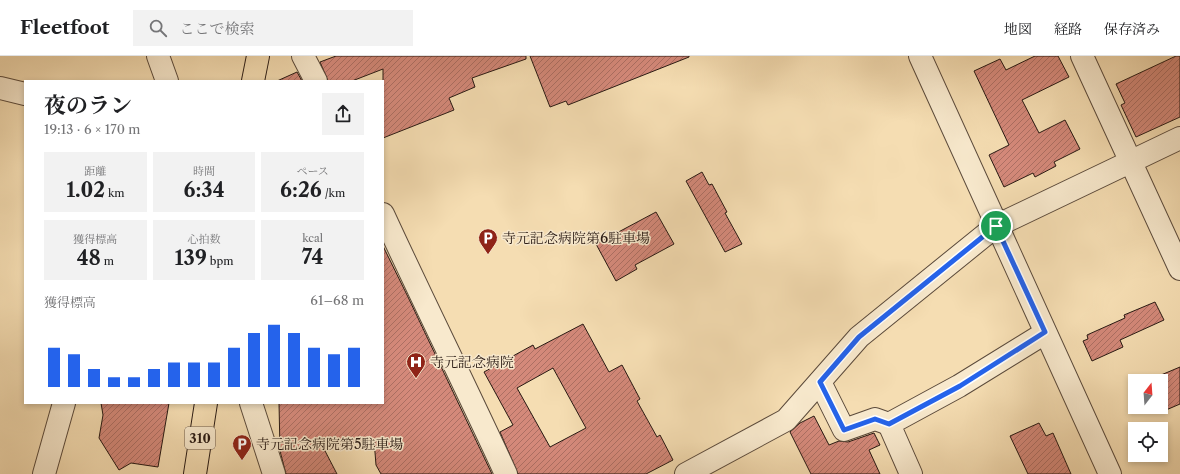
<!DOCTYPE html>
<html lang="ja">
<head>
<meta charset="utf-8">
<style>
	body { margin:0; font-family:"Libre Caslon Text","Noto Serif JP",serif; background:#f2f2f2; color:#202124; height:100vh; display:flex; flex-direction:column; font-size:15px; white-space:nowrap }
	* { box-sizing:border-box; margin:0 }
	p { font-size:13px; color:#757577 }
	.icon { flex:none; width:22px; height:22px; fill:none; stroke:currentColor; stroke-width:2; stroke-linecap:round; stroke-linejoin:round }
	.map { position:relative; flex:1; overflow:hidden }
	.panel { position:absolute; left:24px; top:24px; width:360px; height:324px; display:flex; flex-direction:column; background:#fff; border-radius:0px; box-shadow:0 2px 6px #0003 }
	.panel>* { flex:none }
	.needle { width:26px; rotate:17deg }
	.tools { position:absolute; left:1128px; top:318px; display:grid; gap:8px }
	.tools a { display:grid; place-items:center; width:40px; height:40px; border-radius:0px; background:#fff; box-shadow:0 2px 6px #0003; font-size:20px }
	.pin { position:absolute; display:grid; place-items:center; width:34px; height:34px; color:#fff; margin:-17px; border:2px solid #fff; border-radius:50%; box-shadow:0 1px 4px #0007 }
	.round { display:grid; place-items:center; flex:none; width:42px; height:42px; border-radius:0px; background:#f2f2f2 }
	.overview { display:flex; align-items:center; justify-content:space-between; height:68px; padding:0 20px }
	h1 { font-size:22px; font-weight:700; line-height:30px }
	.stats { display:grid; grid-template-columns:repeat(3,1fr); gap:6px; height:68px; padding:4px 20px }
	.stats div { display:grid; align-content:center; border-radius:0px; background:#f2f2f2; text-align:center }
	.stats b { font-size:20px; font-weight:700 }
	.stats small { font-size:11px; font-weight:400 }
	.stats p { font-size:11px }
	.chart { height:112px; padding:8px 20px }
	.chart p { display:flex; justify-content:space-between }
	.chart svg { width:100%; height:72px; margin-top:4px; stroke:#2563eb; stroke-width:6 }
	header { display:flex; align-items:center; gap:24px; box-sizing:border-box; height:56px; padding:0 20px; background:#fff; border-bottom:1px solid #e0e0e0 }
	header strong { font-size:19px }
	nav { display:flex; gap:22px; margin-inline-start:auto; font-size:14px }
	.search { width:280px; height:36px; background:#f2f2f2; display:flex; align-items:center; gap:10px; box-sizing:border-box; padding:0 14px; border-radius:0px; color:#757577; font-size:15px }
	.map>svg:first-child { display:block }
</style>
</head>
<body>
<header>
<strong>Fleetfoot</strong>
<div class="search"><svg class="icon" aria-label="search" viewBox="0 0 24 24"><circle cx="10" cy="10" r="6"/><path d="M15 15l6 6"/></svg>ここで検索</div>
<nav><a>地図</a><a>経路</a><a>保存済み</a></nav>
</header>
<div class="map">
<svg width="1180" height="418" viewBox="0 0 1180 418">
	<defs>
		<pattern id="building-hatch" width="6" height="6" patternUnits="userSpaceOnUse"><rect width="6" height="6" fill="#d4897a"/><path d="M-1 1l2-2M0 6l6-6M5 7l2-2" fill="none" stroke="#ac6f63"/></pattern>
	</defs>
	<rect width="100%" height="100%" fill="#f5ddb2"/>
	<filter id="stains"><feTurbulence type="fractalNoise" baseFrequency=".005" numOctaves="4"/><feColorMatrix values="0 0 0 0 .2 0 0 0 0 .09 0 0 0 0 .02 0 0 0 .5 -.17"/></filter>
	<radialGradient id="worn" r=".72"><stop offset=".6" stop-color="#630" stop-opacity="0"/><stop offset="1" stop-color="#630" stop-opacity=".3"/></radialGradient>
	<g fill="url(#building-hatch)" stroke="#281913" fill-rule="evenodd">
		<polygon points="336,0 526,0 526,3 472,22 475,31 449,42 454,54 383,82 383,13 352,25 328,25 320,6"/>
		<polygon points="530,0 689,0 689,1 568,49 566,45 550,51"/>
		<polygon points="1035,0 1058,0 1069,21 1022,44 1039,77 1065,64 1080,93 1054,106 1056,110 1035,121 1033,117 1004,131 989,99 1009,89 974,15 1000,3 1006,14"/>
		<polygon points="1176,0 1180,0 1180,61 1136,81 1121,49 1125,47 1116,28"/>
		<polygon points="297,16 302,25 277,25"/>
		<polygon points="702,116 709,129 712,128 727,156 725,157 742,188 725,196 686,125"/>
		<polygon points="656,156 674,188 635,209 637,213 616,225 596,188"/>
		<polygon points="383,190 408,241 492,418 381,418 376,409 374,384 323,391 337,418 286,418 280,395 279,347 383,347"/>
		<polygon points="1155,246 1164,264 1120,284 1123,291 1092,305 1083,285 1088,283 1087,279 1125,262 1124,259"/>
		<path d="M583,268l26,48 13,-7 18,34 -3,2 20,36 3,-2 13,25 -27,14h-128l-18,-42 13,-7 -29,-53 49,-27 2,4zM553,312l33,60 -36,19 -33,-59z"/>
		<polygon points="1180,311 1180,348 1166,354 1161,343 1161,319"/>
		<polygon points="101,347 169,347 158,411 131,407 119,414 99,382 103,359"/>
		<polygon points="814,360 829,389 839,385 848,386 874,377 880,389 869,394 880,418 811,418 790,376 800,367"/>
		<polygon points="1039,367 1046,380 1053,377 1071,418 1028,418 1010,380"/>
	</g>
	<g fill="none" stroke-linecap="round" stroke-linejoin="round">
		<g stroke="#5b4a3b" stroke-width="24">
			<g id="minor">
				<polyline points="158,0 167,25"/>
				<polyline points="303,0 316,25"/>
				<polyline points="920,0 1110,418"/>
				<polyline points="1082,0 1180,213"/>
				<polyline points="0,32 25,38"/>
				<path d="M383,158c40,87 83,173 123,260"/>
				<polyline points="820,326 844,374 875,363 889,368"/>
				<polyline points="251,347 274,418"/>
				<polyline points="44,418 64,347"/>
				<polyline points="686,418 786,364 859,281 996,170 1180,82"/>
				<polyline points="911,418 889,368 959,330 1045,277"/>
			</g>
		</g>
		<g stroke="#281913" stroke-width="24">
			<g id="highway">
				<polyline points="253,25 258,0"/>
				<polyline points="195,418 206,347"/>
			</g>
		</g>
		<use href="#minor" stroke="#f8e9cd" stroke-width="22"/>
		<use href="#highway" stroke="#f5ddb2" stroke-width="22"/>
	</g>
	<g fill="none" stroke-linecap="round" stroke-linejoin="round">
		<g stroke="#fff" stroke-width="8">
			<polygon id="route" points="996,170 1045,276 960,330 889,368 875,363 844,374 820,326 859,281"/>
		</g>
		<use href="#route" stroke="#2563eb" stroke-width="5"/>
	</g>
	<defs>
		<g id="parking-pin" transform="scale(1)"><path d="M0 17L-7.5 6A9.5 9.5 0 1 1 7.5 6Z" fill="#8f2418" stroke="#f8e9cd"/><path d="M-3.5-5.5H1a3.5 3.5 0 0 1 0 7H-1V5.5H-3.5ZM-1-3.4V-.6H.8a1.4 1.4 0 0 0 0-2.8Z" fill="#fff"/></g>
		<g id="hospital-pin" transform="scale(1)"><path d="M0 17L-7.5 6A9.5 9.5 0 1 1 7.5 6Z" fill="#8f2418" stroke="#f8e9cd"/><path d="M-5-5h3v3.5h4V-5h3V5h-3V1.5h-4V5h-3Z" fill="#fff"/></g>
	</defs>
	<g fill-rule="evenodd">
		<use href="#parking-pin" x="488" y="182"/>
		<use href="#hospital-pin" x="416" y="306"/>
		<use href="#parking-pin" x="242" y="388"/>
	</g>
	<g text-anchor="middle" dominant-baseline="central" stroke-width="3" stroke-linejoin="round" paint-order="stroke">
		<rect fill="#f8e9cd" stroke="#66574b" stroke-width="1" x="185" y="371" width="30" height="22" rx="3"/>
		<g font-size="13" font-weight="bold" fill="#281913">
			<text x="200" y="382">310</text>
		</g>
		<g font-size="14" fill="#281913" stroke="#f8e9cd" text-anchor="start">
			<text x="502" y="182">寺元記念病院第6駐車場</text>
			<text x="430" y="306">寺元記念病院</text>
			<text x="256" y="388">寺元記念病院第5駐車場</text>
		</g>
	</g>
	<rect width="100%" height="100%" filter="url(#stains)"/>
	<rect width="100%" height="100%" fill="url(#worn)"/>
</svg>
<div class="tools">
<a><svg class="needle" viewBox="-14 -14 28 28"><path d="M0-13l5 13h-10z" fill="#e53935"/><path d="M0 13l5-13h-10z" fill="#757577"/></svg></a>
<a><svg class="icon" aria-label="locate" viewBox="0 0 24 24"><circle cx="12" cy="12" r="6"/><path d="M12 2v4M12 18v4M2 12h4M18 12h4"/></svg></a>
</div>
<div class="pin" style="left:996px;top:170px;background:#1e9e55"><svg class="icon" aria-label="arrive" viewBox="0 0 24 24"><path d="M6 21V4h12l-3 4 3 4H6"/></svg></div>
<section class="panel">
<div class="overview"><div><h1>夜のラン</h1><p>19:13 · 6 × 170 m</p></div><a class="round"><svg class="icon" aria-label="share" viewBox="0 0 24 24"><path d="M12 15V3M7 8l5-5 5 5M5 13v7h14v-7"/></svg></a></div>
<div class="stats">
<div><p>距離</p><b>1.02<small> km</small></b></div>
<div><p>時間</p><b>6:34</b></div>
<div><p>ペース</p><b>6:26<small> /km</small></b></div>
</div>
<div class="stats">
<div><p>獲得標高</p><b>48<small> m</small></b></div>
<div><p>心拍数</p><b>139<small> bpm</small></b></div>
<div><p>kcal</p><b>74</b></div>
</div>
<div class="chart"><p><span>獲得標高</span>61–68 m</p>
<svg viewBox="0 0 160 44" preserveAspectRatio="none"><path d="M5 44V20M15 44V24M25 44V33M35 44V38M45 44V38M55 44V33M65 44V29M75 44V29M85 44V29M95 44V20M105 44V11M115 44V6M125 44V11M135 44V20M145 44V24M155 44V20"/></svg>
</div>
</section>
</div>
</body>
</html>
